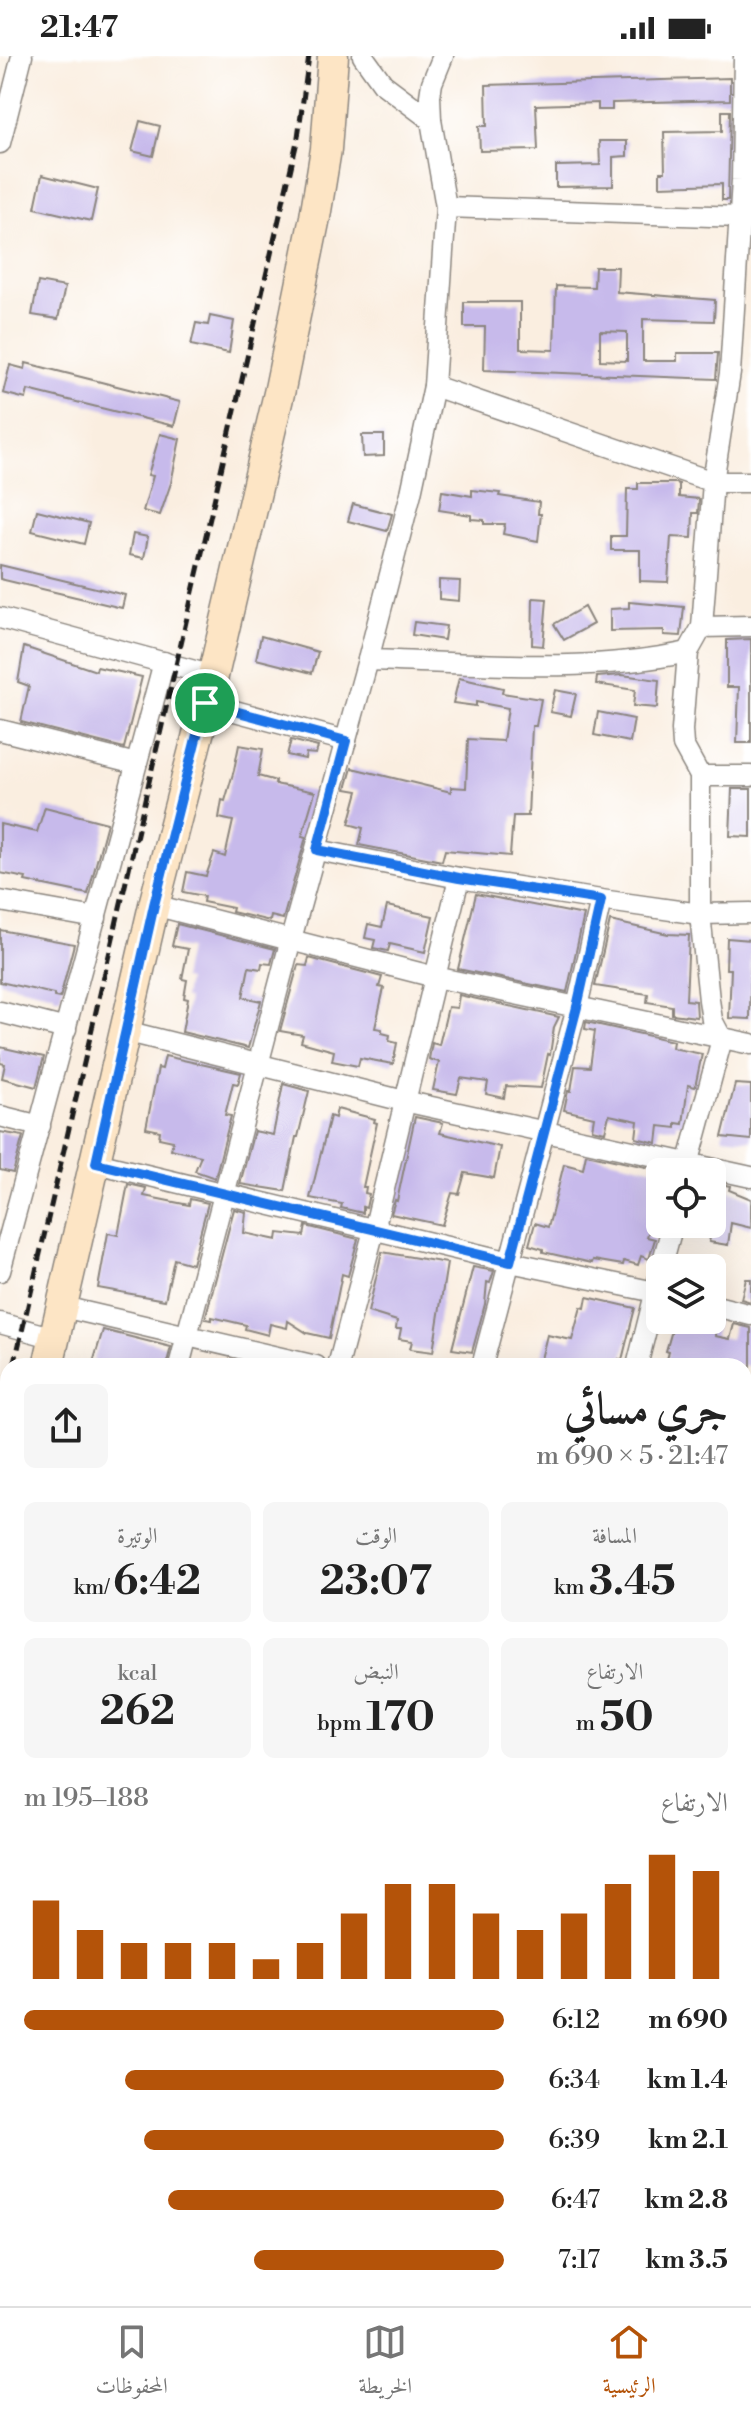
<!DOCTYPE html>
<html lang="ar">
<head>
<meta charset="utf-8">
<style>
	body { margin:0; font-family:"Libre Bodoni",Amiri,serif; background:#f6f6f6; color:#222; direction:rtl; height:100vh; display:flex; flex-direction:column; font-size:30px; white-space:nowrap }
	* { box-sizing:border-box; margin:0 }
	p { font-size:26px; color:#767676 }
	.icon { flex:none; width:44px; height:44px; fill:none; stroke:currentColor; stroke-width:2; stroke-linecap:round; stroke-linejoin:round }
	.map { position:relative; flex:1; overflow:hidden; direction:ltr }
	.panel { position:absolute; left:0px; top:1302px; width:752px; height:948px; display:flex; flex-direction:column; background:#fff; border-radius:24px 24px 0 0; box-shadow:0 8px 32px #0002; direction:rtl }
	.panel>* { flex:none }
	.buttons { position:absolute; left:646px; top:1102px; display:grid; gap:16px }
	.buttons a { display:grid; place-items:center; width:80px; height:80px; border-radius:12px; background:#fff; box-shadow:0 8px 32px #0002; font-size:40px }
	.pin { position:absolute; display:grid; place-items:center; width:68px; height:68px; color:#fff; margin:-34px; border:4px solid #fff; border-radius:50%; box-shadow:0 2px 8px #0007 }
	.round { display:grid; place-items:center; flex:none; width:84px; height:84px; border-radius:12px; background:#f6f6f6 }
	.head { display:flex; align-items:center; justify-content:space-between; height:136px; padding:0 24px }
	h1 { font-size:44px; font-weight:800; line-height:60px }
	.stats { display:grid; grid-template-columns:repeat(3,1fr); gap:12px; height:136px; padding:8px 24px }
	.stats div { display:grid; align-content:center; border-radius:12px; background:#f6f6f6; text-align:center }
	.stats b { font-size:40px; font-weight:800 }
	.stats small { font-size:22px; font-weight:400 }
	.stats p { font-size:22px }
	.chart { height:224px; padding:16px 24px }
	.chart p { display:flex; justify-content:space-between }
	.chart svg { width:100%; height:144px; margin-top:8px; stroke:#b45309; stroke-width:6 }
	ul { padding:0 24px; list-style:none; font-size:26px }
	li { display:grid; grid-template-columns:128px 96px 1fr; align-items:center; height:60px }
	li i { height:20px; border-radius:10px; background:#b45309 }
	.status { display:flex; justify-content:space-between; align-items:center; height:56px; padding:0 40px; background:#fff; direction:ltr }
	.status svg { height:22px; fill:currentColor }
	.tab-bar { display:flex; justify-content:space-around; align-items:center; height:112px; border-top:2px solid #e0e0e0; background:#fff; font-size:22px; color:#767676 }
	.tab-bar a { display:grid; justify-items:center; gap:4px }
	.tab-bar .current { color:#b45309 }
	.map>svg:first-child { display:block }
</style>
</head>
<body>
<div class="status"><b>21:47</b><svg viewBox="0 0 49 12"><path d="M0 12V9h3v3zM5 12V6h3v6zM10 12V3h3v9zM15 12V0h3v12zM26 1h20v11H26zM47 4h2v5h-2z"/></svg></div>
<div class="map">
<svg width="751" height="2250" viewBox="0 0 751 2250">
	<rect width="100%" height="100%" fill="#fff"/>
	<filter id="ink" filterUnits="userSpaceOnUse"><feTurbulence type="fractalNoise" baseFrequency=".0125" numOctaves="2"/><feDisplacementMap in="SourceGraphic" scale="16" xChannelSelector="R" yChannelSelector="G"/><feConvolveMatrix kernelMatrix="1 2 1 2 8 2 1 2 1" color-interpolation-filters="sRGB"/></filter>
	<filter id="wash" filterUnits="userSpaceOnUse"><feTurbulence type="fractalNoise" baseFrequency=".006" numOctaves="4" result="noise"/><feDisplacementMap in="SourceGraphic" scale="32" xChannelSelector="R" yChannelSelector="G"/><feGaussianBlur stdDeviation="1.8" result="paint"/><feColorMatrix in="noise" values="0 0 0 0 0 0 0 0 0 0 0 0 0 0 0 0 0 1.4 0 .05"/><feComposite in="paint" operator="in"/></filter>
	<g filter="url(#wash)">
		<rect width="100%" height="100%" fill="#faeee0"/>
		<g id="blocks">
			<g fill="#c7baeb" fill-rule="evenodd">
				<polygon points="730,22 730,44 612,47 612,54 598,54 598,47 536,49 538,94 480,95 479,70 487,70 486,29"/>
				<polygon points="722,55 730,55 728,144 722,144 722,128 660,130 660,116 665,116 664,76 722,75"/>
				<polygon points="140,65 160,70 153,100 132,95"/>
				<polygon points="599,85 627,85 627,100 613,101 613,130 556,131 556,110 600,109"/>
				<polygon points="42,119 98,133 91,165 35,152"/>
				<path d="M595,211h23l-1,25 98,8 -1,21 -71,-2v42h34v-8h41l-2,26 -232,-9 1,-43h-21v-25h56v47l34,1 2,-64 38,1zM600,275l27,1v29l-27,-1z"/>
				<polygon points="38,226 65,231 58,263 32,259"/>
				<polygon points="210,260 234,265 229,297 191,289 196,267 208,269"/>
				<polygon points="26,307 180,346 174,370 28,334 26,343 3,337 10,309 25,313"/>
				<polygon points="160,378 180,383 171,427 160,459 143,455 153,420 148,419"/>
				<polygon points="362,379 384,379 384,400 363,401"/>
				<polygon points="638,427 676,427 679,428 679,441 699,443 698,457 693,457 692,482 671,481 668,526 640,525 640,494 611,494 611,480 626,480 627,433 638,433"/>
				<polygon points="472,434 500,437 499,440 539,446 538,458 541,458 538,485 503,478 505,468 484,468 484,464 471,463 471,459 439,454 442,435 472,440"/>
				<polygon points="353,448 392,458 387,475 348,465"/>
				<polygon points="37,454 89,467 84,488 32,475"/>
				<polygon points="133,478 148,481 144,502 129,499"/>
				<polygon points="0,509 125,539 122,552 0,523"/>
				<polygon points="439,524 460,525 459,545 439,543"/>
				<polygon points="533,542 547,543 543,590 532,589"/>
				<polygon points="629,546 684,551 681,580 664,579 664,574 610,575 610,553 629,552"/>
				<polygon points="584,551 593,568 564,584 554,568"/>
				<polygon points="414,566 446,570 444,584 412,579"/>
				<polygon points="261,580 318,596 312,617 256,603"/>
				<polygon points="751,583 751,687 737,687 739,631 727,631 727,584"/>
				<polygon points="24,591 96,615 97,611 142,621 124,692 21,666 29,630 18,626"/>
				<polygon points="622,619 659,624 657,652 633,650 635,634 596,628 597,621"/>
				<polygon points="459,622 503,632 502,637 541,643 536,670 532,670 528,760 513,760 510,800 445,794 442,805 359,789 363,772 349,768 358,735 346,733 352,712 451,736 451,731 466,732 468,683 503,685 508,652 476,646 476,650 453,647"/>
				<polygon points="555,634 576,638 571,660 550,656"/>
				<polygon points="598,656 634,663 630,686 594,679"/>
				<polygon points="291,684 318,691 316,698 306,697 305,703 287,699"/>
				<polygon points="239,689 263,693 258,720 276,725 275,728 315,736 302,780 306,781 283,863 271,860 270,865 232,856 233,852 203,846 204,840 183,836 187,816 206,820 214,797 225,801 233,765 219,762 222,744 225,745 234,714"/>
				<polygon points="732,733 751,733 751,781 730,780"/>
				<polygon points="45,751 107,767 88,838 25,825 26,822 0,817 0,768 37,776"/>
				<polygon points="476,838 584,859 567,936 458,913"/>
				<polygon points="387,850 433,860 425,896 390,888 388,895 373,892 375,884 365,882 368,868 382,871"/>
				<polygon points="610,865 668,878 689,879 686,944 696,945 697,961 672,958 672,950 647,946 648,938 595,930"/>
				<polygon points="177,868 275,893 271,908 262,907 261,913 249,911 243,941 261,945 248,992 182,976 188,943 184,942 187,924 182,923 188,893 172,890"/>
				<polygon points="0,874 74,888 60,942 54,941 54,938 0,926"/>
				<polygon points="727,882 751,884 750,963 729,962 731,913 726,913"/>
				<polygon points="309,902 382,921 379,931 384,932 375,972 382,973 382,977 390,979 389,985 397,987 393,1008 360,1002 358,1010 332,1005 334,995 301,986 303,979 280,975 298,909 307,910"/>
				<polygon points="459,939 559,961 554,971 550,999 548,998 541,1032 506,1030 504,1042 486,1038 488,1026 461,1022 457,1038 433,1034 439,1006 429,1003 432,987 439,989 448,951 457,952"/>
				<polygon points="586,966 673,985 672,992 702,998 695,1031 688,1029 683,1068 676,1067 676,1072 659,1070 657,1087 636,1082 638,1065 609,1059 605,1076 592,1073 594,1061 564,1054 568,1035 571,1035 575,1010 590,1011 595,975 585,973"/>
				<polygon points="0,991 44,1001 36,1031 2,1022 5,1008 0,1007"/>
				<polygon points="165,1000 241,1017 238,1028 233,1027 225,1059 231,1060 215,1122 195,1115 201,1100 171,1093 173,1085 159,1082 160,1075 146,1072 158,1012 162,1013"/>
				<polygon points="283,1028 309,1035 298,1081 296,1081 285,1135 240,1128 254,1075 273,1079"/>
				<polygon points="735,1028 751,1029 751,1084 722,1081"/>
				<polygon points="337,1053 375,1063 374,1066 377,1067 363,1131 366,1131 365,1137 369,1138 366,1152 363,1151 363,1157 341,1152 342,1148 310,1142 330,1060 335,1062"/>
				<polygon points="415,1061 443,1067 440,1077 500,1091 494,1122 465,1117 459,1138 452,1137 442,1169 391,1158 395,1144 397,1145"/>
				<polygon points="0,1076 23,1080 13,1117 0,1114"/>
				<polygon points="586,1098 660,1114 660,1151 655,1150 647,1181 655,1183 649,1203 641,1200 638,1209 624,1205 623,1209 593,1204 592,1207 543,1196 543,1193 529,1189 535,1167 548,1171 549,1168 564,1108 583,1113"/>
				<polygon points="712,1126 730,1130 729,1134 751,1143 751,1172 731,1167 728,1189 709,1186 720,1140 712,1138"/>
				<polygon points="128,1128 146,1132 144,1140 189,1149 190,1143 208,1147 192,1208 174,1203 165,1244 98,1232 108,1177 118,1179"/>
				<polygon points="234,1153 246,1156 244,1177 277,1184 278,1177 304,1180 306,1170 358,1183 348,1220 342,1218 329,1282 307,1277 288,1265 287,1272 270,1268 268,1279 245,1273 246,1269 212,1261 212,1264 205,1263"/>
				<polygon points="382,1196 447,1207 433,1296 410,1293 412,1285 399,1283 401,1273 396,1273 397,1265 368,1256"/>
				<polygon points="473,1211 494,1215 490,1227 487,1226 485,1248 472,1296 452,1293"/>
				<polygon points="746,1223 751,1223 751,1246 741,1243"/>
				<polygon points="587,1241 635,1252 622,1304 619,1303 617,1308 608,1306 607,1310 549,1310 540,1307 547,1279 572,1284 581,1251 585,1252"/>
				<polygon points="675,1264 717,1264 715,1280 730,1283 734,1268 751,1272 751,1310 678,1310 666,1307 669,1296 666,1295"/>
				<polygon points="103,1274 171,1291 166,1310 92,1310"/>
			</g>
		</g>
	</g>
	<g filter="url(#ink)">
		<use href="#blocks" fill-opacity="0" stroke="#8b857e" stroke-width="2"/>
		<g fill="none" stroke-linecap="round" stroke-linejoin="round">
			<g stroke="#8b857e" stroke-width="23">
				<g id="street">
					<polyline points="363,0 383,28 431,64"/>
					<polyline points="0,87 22,0"/>
					<polyline points="446,151 740,161"/>
					<polyline points="434,330 713,426 751,426"/>
					<polyline points="0,562 213,620"/>
					<polyline points="702,571 751,570"/>
					<path d="M368,604c105,3 216,14 320,-8"/>
					<polyline points="205,647 346,685"/>
					<polyline points="0,674 136,708"/>
					<polyline points="700,720 751,720"/>
					<polyline points="317,794 459,822 601,844 700,858 751,857"/>
					<polyline points="0,845 96,862"/>
					<polyline points="154,849 435,921 751,988"/>
					<polyline points="0,956 66,973"/>
					<polyline points="125,975 404,1045 751,1121"/>
					<polyline points="0,1060 40,1070"/>
					<polyline points="96,1107 510,1206 660,1237"/>
					<polyline points="686,1116 722,983 712,964 709,944 700,858 700,720 683,689 682,674 688,596 702,571 713,426 730,317 742,124 744,0"/>
					<polyline points="661,1212 673,1168"/>
					<polyline points="0,1215 164,606"/>
					<polyline points="712,1249 751,1259"/>
					<polyline points="63,1251 316,1310"/>
					<polyline points="0,1267 55,1282"/>
					<polyline points="179,1310 291,883 368,604 411,437 434,330 446,151 431,64 430,40 432,27 443,0"/>
					<polyline points="338,1310 374,1174 459,822"/>
					<polyline points="482,1310 577,951 601,844"/>
					<polyline points="637,1310 660,1218"/>
					<polyline points="744,1404 751,1406"/>
					<polyline points="744,1473 751,1446"/>
					<polyline points="744,1554 751,1556"/>
					<polyline points="0,1670 8,1672"/>
					<polyline points="744,1825 751,1826"/>
					<polyline points="744,1882 751,1869"/>
					<polyline points="0,1982 8,1984"/>
					<polyline points="744,1992 751,1992"/>
					<polyline points="0,2101 8,2067"/>
					<polyline points="99,2250 101,2242"/>
					<polyline points="248,2250 250,2242"/>
					<polyline points="308,2250 342,2242"/>
				</g>
			</g>
			<g stroke="#8b857e" stroke-width="33">
				<g id="secondary">
					<polyline points="48,1310 154,849 213,620 280,333 315,161 326,93 333,0"/>
					<polyline points="0,1508 8,1475"/>
				</g>
			</g>
			<use href="#street" stroke="#fff" stroke-width="20"/>
			<use href="#secondary" stroke="#fde5c5" stroke-width="30"/>
			<g stroke="#1c1c1c" stroke-width="5" stroke-dasharray="12 6" stroke-linecap="butt">
				<polyline points="14,1310 298,81 309,0"/>
				<polyline points="0,1370 8,1336"/>
			</g>
		</g>
	</g>
	<g fill="none" stroke-linecap="round" stroke-linejoin="round" filter="url(#ink)">
		<g stroke="#fff" stroke-width="16">
			<polygon id="route" points="205,647 346,685 317,794 459,822 601,844 577,951 510,1206 96,1107 154,849"/>
		</g>
		<use href="#route" stroke="#1a73e8" stroke-width="10"/>
	</g>
</svg>
<div class="buttons">
<a><svg class="icon" aria-label="locate" viewBox="0 0 24 24"><circle cx="12" cy="12" r="6"/><path d="M12 2v4M12 18v4M2 12h4M18 12h4"/></svg></a>
<a><svg class="icon" aria-label="layers" viewBox="0 0 24 24"><path d="M12 4l9 5-9 5-9-5zM3 14l9 5 9-5"/></svg></a>
</div>
<div class="pin" style="left:205px;top:647px;background:#1e9e55"><svg class="icon" aria-label="arrive" viewBox="0 0 24 24"><path d="M6 21V4h12l-3 4 3 4H6"/></svg></div>
<section class="panel">
<div class="head"><div><h1>جري مسائي</h1><p>21:47 · 5 × 690 m</p></div><a class="round"><svg class="icon" aria-label="share" viewBox="0 0 24 24"><path d="M12 15V3M7 8l5-5 5 5M5 13v7h14v-7"/></svg></a></div>
<div class="stats">
<div><p>المسافة</p><b>3.45<small> km</small></b></div>
<div><p>الوقت</p><b>23:07</b></div>
<div><p>الوتيرة</p><b>6:42<small> /km</small></b></div>
</div>
<div class="stats">
<div><p>الارتفاع</p><b>50<small> m</small></b></div>
<div><p>النبض</p><b>170<small> bpm</small></b></div>
<div><p>kcal</p><b>262</b></div>
</div>
<div class="chart"><p><span>الارتفاع</span>188–195 m</p>
<svg viewBox="0 0 160 44" preserveAspectRatio="none"><path d="M5 44V20M15 44V29M25 44V33M35 44V33M45 44V33M55 44V38M65 44V33M75 44V24M85 44V15M95 44V15M105 44V24M115 44V29M125 44V24M135 44V15M145 44V6M155 44V11"/></svg>
</div>
<ul>
<li><b>690 m</b>6:12<i style="width:100%"></i></li>
<li><b>1.4 km</b>6:34<i style="width:79%"></i></li>
<li><b>2.1 km</b>6:39<i style="width:75%"></i></li>
<li><b>2.8 km</b>6:47<i style="width:70%"></i></li>
<li><b>3.5 km</b>7:17<i style="width:52%"></i></li>
</ul>
</section>
</div>
<nav class="tab-bar">
<a class="current"><svg class="icon" aria-label="home" viewBox="0 0 24 24"><path d="M3 11l9-7 9 7M6 9v11h12V9"/></svg>الرئيسية</a>
<a><svg class="icon" aria-label="map" viewBox="0 0 24 24"><path d="M3 6l6-2 6 2 6-2v14l-6 2-6-2-6 2zM9 4v14M15 6v14"/></svg>الخريطة</a>
<a><svg class="icon" aria-label="saved" viewBox="0 0 24 24"><path d="M7 4h10v16l-5-4-5 4z"/></svg>المحفوظات</a>
</nav>
</body>
</html>
